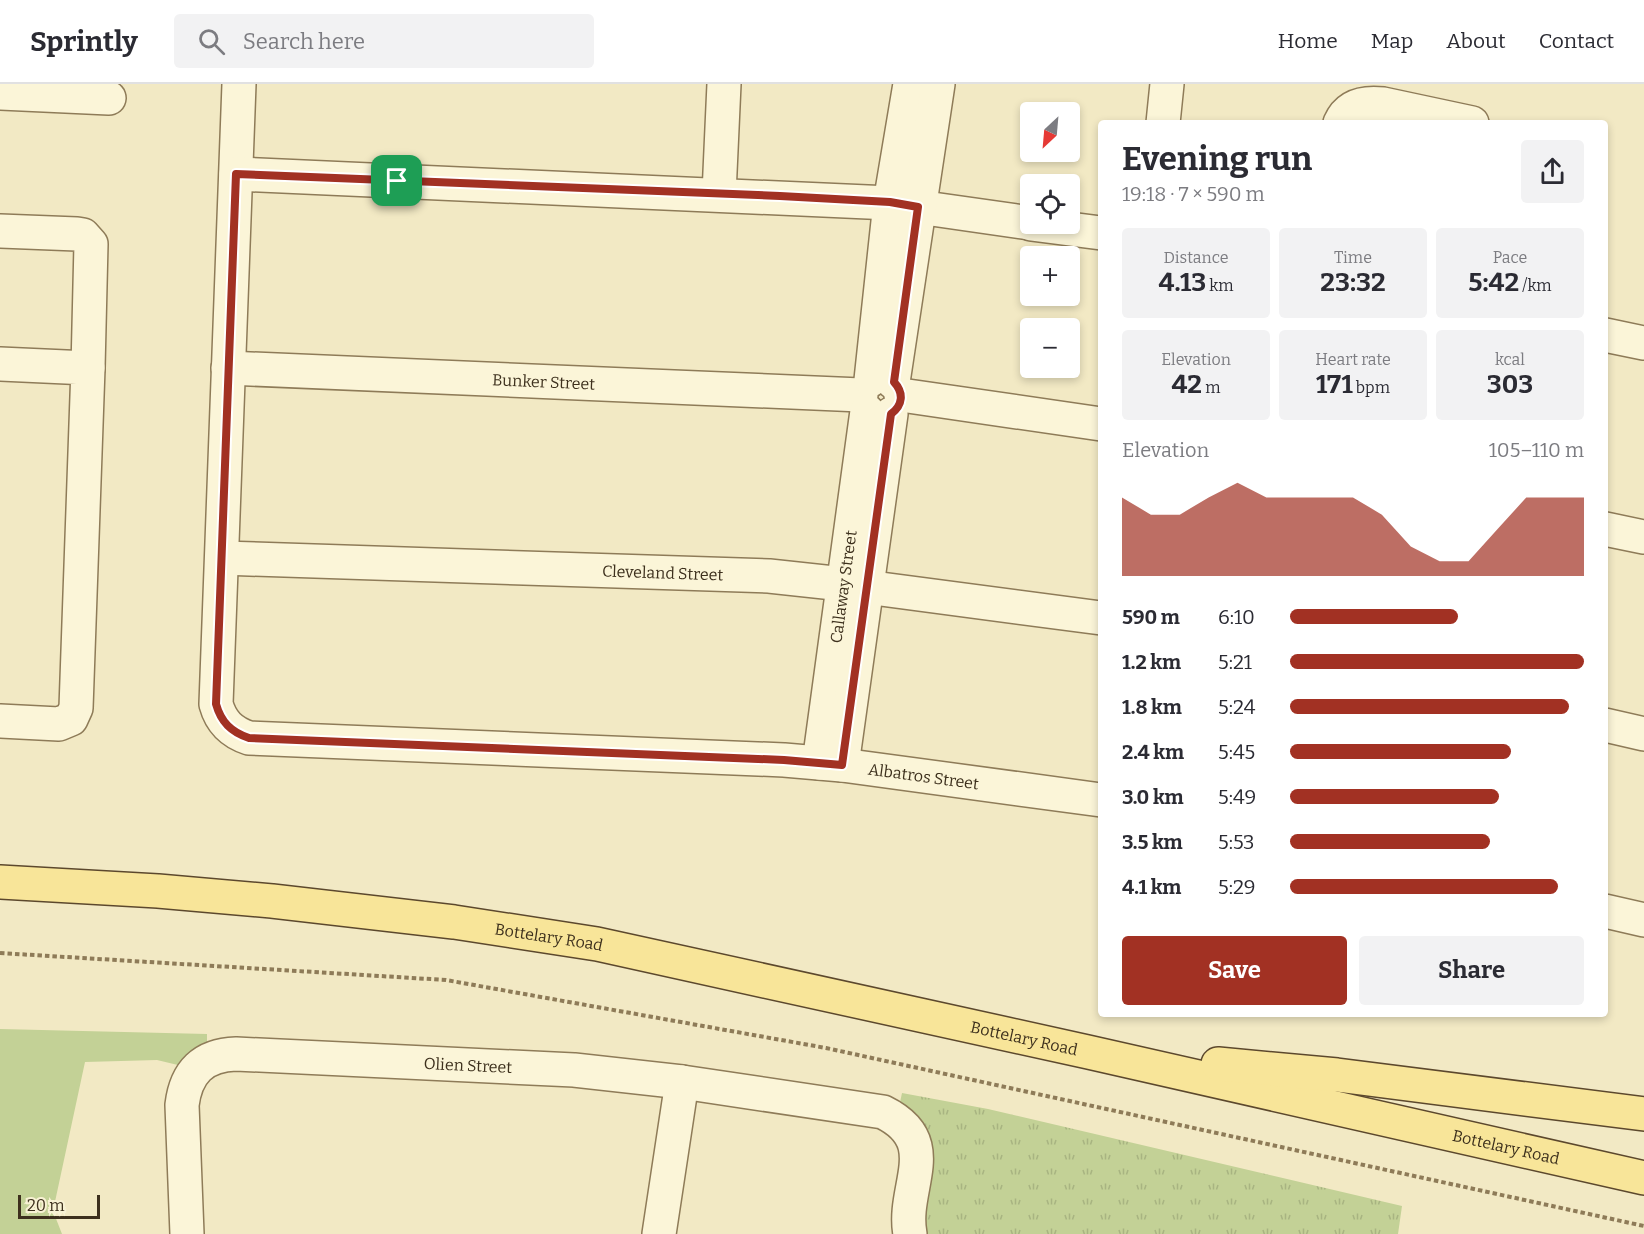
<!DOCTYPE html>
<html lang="en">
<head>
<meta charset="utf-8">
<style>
	body { margin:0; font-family:Bitter,serif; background:#f2f2f3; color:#2b2b33; height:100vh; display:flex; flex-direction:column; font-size:22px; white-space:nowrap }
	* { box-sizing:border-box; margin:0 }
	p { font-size:20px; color:#7c7c81 }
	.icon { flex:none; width:33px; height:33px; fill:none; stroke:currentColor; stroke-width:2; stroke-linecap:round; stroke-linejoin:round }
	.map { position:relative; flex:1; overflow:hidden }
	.sheet { position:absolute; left:1098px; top:36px; width:510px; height:897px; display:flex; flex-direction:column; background:#fff; border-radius:6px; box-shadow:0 3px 9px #0003 }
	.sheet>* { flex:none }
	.needle { width:39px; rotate:206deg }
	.controls { position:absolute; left:1020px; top:18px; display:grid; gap:12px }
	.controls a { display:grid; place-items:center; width:60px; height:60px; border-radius:6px; background:#fff; box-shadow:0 3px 9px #0003; font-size:30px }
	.scale { position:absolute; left:18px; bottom:15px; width:82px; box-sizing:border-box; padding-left:6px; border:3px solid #3d301d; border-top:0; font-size:16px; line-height:21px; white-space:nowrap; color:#3d301d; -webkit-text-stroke:4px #f8f2d4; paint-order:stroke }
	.pin { position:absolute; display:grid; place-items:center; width:51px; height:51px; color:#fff; margin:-26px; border-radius:12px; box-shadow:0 3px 9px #0006 }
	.round { display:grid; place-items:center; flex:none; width:63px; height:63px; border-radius:6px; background:#f2f2f3 }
	.overview { display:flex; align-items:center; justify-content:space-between; height:102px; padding:0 24px }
	h1 { font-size:33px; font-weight:700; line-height:45px }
	.metrics { display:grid; grid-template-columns:repeat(3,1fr); gap:9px; height:102px; padding:6px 24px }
	.metrics div { display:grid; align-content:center; border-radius:6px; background:#f2f2f3; text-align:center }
	.metrics b { font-size:26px; font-weight:700 }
	.metrics small { font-size:16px; font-weight:400 }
	.metrics p { font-size:16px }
	.chart { height:168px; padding:12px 24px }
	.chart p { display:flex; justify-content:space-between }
	.chart svg { width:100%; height:108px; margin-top:6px; fill:#a23123; opacity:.7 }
	.primary-button { display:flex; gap:12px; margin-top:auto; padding:12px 24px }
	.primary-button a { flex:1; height:69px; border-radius:6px; background:#a23123; color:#fff; font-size:24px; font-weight:700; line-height:69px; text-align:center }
	.primary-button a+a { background:#f2f2f3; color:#2b2b33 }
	ul { padding:0 24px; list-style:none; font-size:20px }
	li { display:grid; grid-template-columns:96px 72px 1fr; align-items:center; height:45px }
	li i { height:15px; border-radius:8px; background:#a23123 }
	header { display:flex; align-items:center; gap:36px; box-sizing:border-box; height:84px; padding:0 30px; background:#fff; border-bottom:2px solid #e1e1e2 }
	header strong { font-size:28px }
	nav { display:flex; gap:33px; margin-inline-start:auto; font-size:21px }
	.search { width:420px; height:54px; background:#f2f2f3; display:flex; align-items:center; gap:15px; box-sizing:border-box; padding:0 21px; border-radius:6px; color:#7c7c81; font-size:22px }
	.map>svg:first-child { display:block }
</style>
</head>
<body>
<header>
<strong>Sprintly</strong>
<div class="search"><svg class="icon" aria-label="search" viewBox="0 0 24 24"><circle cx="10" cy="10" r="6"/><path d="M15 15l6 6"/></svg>Search here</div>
<nav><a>Home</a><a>Map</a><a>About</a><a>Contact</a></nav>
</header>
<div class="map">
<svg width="1644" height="1150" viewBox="0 0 1644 1150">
	<defs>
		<pattern id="park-tufts" width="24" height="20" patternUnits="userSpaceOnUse" patternTransform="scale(1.5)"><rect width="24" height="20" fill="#c3d196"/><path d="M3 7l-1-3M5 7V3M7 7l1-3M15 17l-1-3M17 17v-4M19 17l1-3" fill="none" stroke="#a8b481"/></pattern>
	</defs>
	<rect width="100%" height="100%" fill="#f2e9c4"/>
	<polygon fill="#c3d196" points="0,945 207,950 207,963 182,982 157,976 85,978 53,1127 62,1150 0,1150"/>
	<polygon fill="url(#park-tufts)" points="902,1009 988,1025 1402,1122 1398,1150 925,1150 899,1023"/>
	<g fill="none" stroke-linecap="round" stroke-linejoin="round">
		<g stroke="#8e7b58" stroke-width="36">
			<g id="minor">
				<path id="s1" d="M239,0l-23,620c5,18 15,28 33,34l535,22 58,5 259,35"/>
				<polyline points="0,9 109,14"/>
				<polyline points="1163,39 1167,0"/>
				<path d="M1340,39c8,-18 25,-21 43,-19l89,19"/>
				<polyline points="236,90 890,119 1030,139"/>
				<polyline points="719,110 724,0"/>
				<polyline points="1031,140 1101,149"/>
				<polyline points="0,147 77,150 83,151 91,160 88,284"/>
				<polyline points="1605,251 1644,259"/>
				<polyline points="0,280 88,284 76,624 71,635 59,640 0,637"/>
				<path id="s2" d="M228,284l633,27"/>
				<polyline points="871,296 890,119 910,0"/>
				<polyline points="893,298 938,0"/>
				<polyline points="901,311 1101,340"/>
				<polyline points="1605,445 1644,453"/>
				<path id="s3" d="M222,474l547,18 74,8 258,34"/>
				<polyline points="1605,641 1644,650"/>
				<path id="s4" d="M819,679l48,-352"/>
				<polyline points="842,681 891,330"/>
				<polyline points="1605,827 1644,836"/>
				<path id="s5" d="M187,1150l-5,-129c4,-33 21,-50 54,-51l338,16 108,12 201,30c61,30 18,75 27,122"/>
				<polyline points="659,1150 682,998"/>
			</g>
		</g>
		<g stroke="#5c482d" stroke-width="36">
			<g id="major">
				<path id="s6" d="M0,798l158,9 114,10 182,21 143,22 491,108 556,126"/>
				<polyline points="1218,980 1337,991 1644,1030"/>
			</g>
		</g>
		<polyline stroke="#8e7b58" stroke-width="4" stroke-dasharray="4.5 3" stroke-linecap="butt" points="0,869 446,896 826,964 1644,1142"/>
		<use href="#minor" stroke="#fbf5d8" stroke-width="33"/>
		<use href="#major" stroke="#f8e599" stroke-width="33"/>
	</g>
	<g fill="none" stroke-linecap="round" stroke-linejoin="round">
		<g stroke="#fff" stroke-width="12">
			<path id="route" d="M236,90l544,22 110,6 28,5 -24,175c10,11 9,23 -3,32l-49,351 -58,-5 -535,-22c-18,-6 -28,-16 -33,-34z"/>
		</g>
		<use href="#route" stroke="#a23123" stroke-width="8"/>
	</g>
	<g text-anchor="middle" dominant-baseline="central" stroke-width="6" stroke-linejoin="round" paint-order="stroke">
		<g font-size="16" fill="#3d301d" stroke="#f8f2d4">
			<text stroke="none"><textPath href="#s2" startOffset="316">Bunker Street</textPath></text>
			<text stroke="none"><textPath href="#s3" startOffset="441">Cleveland Street</textPath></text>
			<text stroke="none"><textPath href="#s4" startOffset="178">Callaway Street</textPath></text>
			<text stroke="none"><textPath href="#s1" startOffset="1346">Albatros Street</textPath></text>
			<text stroke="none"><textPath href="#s6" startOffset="552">Bottelary Road</textPath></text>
			<text stroke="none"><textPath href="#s6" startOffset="1038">Bottelary Road</textPath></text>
			<text stroke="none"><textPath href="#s5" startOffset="444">Olien Street</textPath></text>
			<text stroke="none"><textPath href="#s6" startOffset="1532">Bottelary Road</textPath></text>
		</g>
	</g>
</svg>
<div class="controls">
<a><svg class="needle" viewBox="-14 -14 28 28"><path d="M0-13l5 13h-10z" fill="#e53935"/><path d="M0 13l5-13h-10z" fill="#7c7c81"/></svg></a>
<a><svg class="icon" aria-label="locate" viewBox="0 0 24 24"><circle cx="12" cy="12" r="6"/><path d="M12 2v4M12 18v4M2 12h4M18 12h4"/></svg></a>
<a>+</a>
<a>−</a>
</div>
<div class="scale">20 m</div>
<div class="pin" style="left:397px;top:97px;background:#1e9e55"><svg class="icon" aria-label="arrive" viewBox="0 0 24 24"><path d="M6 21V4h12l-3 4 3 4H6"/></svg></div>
<section class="sheet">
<div class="overview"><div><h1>Evening run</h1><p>19:18 · 7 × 590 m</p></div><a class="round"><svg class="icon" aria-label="share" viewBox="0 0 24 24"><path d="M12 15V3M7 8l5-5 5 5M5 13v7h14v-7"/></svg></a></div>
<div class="metrics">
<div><p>Distance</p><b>4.13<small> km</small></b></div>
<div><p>Time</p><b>23:32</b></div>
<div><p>Pace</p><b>5:42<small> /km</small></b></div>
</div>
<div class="metrics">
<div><p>Elevation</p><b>42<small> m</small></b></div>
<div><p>Heart rate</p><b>171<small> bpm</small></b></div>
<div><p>kcal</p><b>303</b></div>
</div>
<div class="chart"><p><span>Elevation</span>105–110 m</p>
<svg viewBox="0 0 160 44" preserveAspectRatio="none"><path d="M0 44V12L10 19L20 19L30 12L40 6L50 12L60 12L70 12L80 12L90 19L100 32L110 38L120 38L130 25L140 12L150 12L160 12V44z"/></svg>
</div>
<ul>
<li><b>590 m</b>6:10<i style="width:57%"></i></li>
<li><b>1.2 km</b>5:21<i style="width:100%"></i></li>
<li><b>1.8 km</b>5:24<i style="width:95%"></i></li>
<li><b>2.4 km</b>5:45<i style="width:75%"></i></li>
<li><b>3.0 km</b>5:49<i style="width:71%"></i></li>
<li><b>3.5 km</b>5:53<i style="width:68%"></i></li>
<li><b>4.1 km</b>5:29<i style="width:91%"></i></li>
</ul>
<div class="primary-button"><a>Save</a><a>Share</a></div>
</section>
</div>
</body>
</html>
